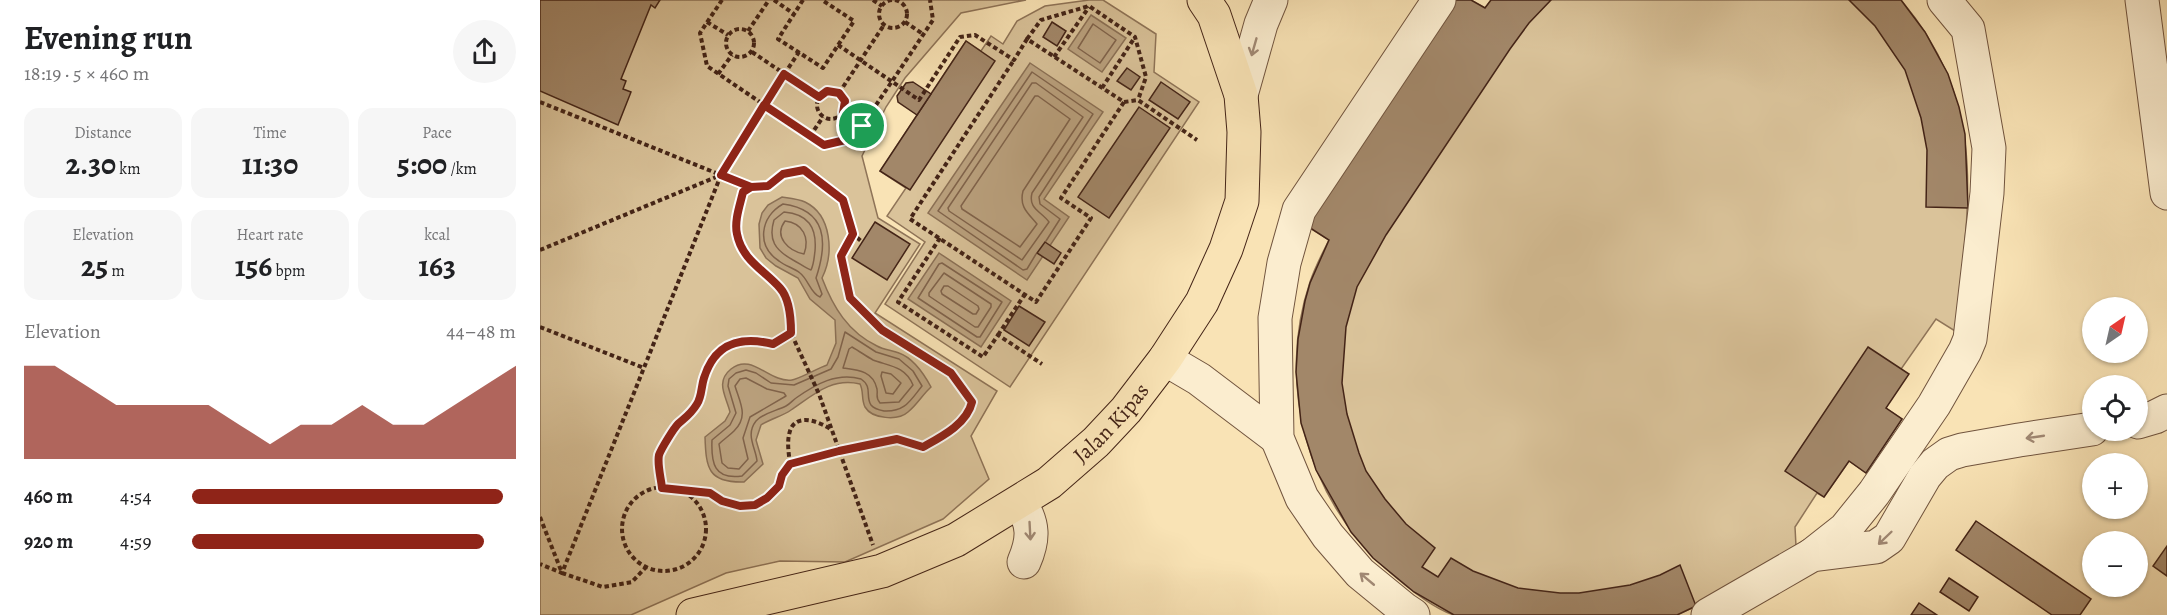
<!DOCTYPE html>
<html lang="en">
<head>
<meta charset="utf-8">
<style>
	body { margin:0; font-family:Alegreya,serif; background:#f6f6f6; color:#202124; height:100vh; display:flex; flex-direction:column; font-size:22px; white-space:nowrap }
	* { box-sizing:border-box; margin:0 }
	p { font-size:20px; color:#757577 }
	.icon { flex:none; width:33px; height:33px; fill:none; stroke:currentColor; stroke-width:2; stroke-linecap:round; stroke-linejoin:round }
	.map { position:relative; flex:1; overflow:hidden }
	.panel { display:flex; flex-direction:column; background:#fff; width:540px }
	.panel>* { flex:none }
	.needle { width:39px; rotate:34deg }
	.fabs { position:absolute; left:1542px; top:297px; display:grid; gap:12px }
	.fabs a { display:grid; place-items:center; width:66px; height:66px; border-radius:50%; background:#fff; box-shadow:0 2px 4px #0004; font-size:30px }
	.pin { position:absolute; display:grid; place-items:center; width:51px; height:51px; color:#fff; margin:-26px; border:3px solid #fff; border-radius:50%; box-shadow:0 2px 6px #0007 }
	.round { display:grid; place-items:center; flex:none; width:63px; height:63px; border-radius:32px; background:#f6f6f6 }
	.overview { display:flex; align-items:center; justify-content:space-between; height:102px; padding:0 24px }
	h1 { font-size:33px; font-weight:600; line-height:45px }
	.metrics { display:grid; grid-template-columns:repeat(3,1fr); gap:9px; height:102px; padding:6px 24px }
	.metrics div { display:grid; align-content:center; border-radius:15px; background:#f6f6f6; text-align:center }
	.metrics b { font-size:30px; font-weight:600 }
	.metrics small { font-size:16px; font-weight:400 }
	.metrics p { font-size:16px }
	.chart { height:168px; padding:12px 24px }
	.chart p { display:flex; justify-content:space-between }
	.chart svg { width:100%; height:108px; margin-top:6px; fill:#8f2418; opacity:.7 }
	ul { padding:0 24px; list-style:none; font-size:20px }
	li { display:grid; grid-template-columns:96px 72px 1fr; align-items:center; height:45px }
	li i { height:15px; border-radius:8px; background:#8f2418 }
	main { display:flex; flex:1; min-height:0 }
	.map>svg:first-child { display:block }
</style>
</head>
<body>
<main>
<section class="panel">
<div class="overview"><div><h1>Evening run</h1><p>18:19 · 5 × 460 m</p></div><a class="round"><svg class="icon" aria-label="share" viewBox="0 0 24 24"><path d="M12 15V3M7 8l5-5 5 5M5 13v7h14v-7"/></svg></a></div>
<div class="metrics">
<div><p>Distance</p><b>2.30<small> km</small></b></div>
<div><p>Time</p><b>11:30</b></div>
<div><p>Pace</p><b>5:00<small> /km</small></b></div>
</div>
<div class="metrics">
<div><p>Elevation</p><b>25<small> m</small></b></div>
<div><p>Heart rate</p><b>156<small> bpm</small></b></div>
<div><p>kcal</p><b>163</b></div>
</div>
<div class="chart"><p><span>Elevation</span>44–48 m</p>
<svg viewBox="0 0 160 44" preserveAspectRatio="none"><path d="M0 44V6L10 6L20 14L30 22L40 22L50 22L60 22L70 30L80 38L90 30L100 30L110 22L120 30L130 30L140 22L150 14L160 6V44z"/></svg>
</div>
<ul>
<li><b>460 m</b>4:54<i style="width:96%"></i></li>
<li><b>920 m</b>4:59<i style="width:90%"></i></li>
</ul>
</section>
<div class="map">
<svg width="1627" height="615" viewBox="0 0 1627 615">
	<rect width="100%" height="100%" fill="#f9e3b5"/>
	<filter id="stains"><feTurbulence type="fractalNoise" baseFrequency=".00333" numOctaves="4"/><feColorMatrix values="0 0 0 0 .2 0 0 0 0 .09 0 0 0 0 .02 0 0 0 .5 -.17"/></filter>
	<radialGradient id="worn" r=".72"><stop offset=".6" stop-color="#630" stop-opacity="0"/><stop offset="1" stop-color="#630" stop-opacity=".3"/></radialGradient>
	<g fill="#dac39a" stroke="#8f7458" stroke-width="1.5">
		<polygon points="0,0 486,0 421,13 365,78 346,107 322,156 338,218 380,244 335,313 457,391 431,436 449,479 403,519 305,562 240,561 186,573 91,615 0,615"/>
		<polygon points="549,0 563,0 616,34 614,72 659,102 470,387 345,304 385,242 347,216 366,188 340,171 426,41 441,51 451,36 463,44 477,21 505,6"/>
		<path d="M915,0h16l14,8 6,-8h410c89,106 68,206 54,331l-19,-12 -35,50 -15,39 16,11 -36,54 -17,-12 -25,36 -7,-4 -22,34 1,19 -100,60 -19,9c-54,0 -109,0 -164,0 -15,0 -46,0 -59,0 -21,-6 -52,-32 -68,-46 -79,-71 -110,-186 -76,-287 5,-15 12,-28 19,-42l-25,-16z"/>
	</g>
	<g fill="#bba27f" stroke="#8b7055" stroke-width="1.5">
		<polygon points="551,15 586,38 562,72 528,49"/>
		<polygon points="490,63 563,112 504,199 529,217 487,280 388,213"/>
		<path d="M242,197c7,1 17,2 23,5 27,13 29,52 17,76 11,29 26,54 55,68 7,4 15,4 22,7 14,5 25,21 32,34 -8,7 -14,18 -23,25 -10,9 -36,7 -43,-5 -4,-8 -1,-15 -5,-23 -28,-7 -47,11 -69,26 -8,6 -21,9 -30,15l-5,15 7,24 -19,18c-36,1 -38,-14 -39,-45l20,-16 5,-9c-4,-16 -15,-30 1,-43 21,-17 38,14 61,11 7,-1 26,-12 35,-15l9,-22 -1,-23 -25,-21 -12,-21 -22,-12 -10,-8 -6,-10 -1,-24 3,-11 6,-8z"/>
		<polygon points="399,253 471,301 441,347 368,299"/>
	</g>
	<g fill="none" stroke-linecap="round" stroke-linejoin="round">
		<g stroke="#80634b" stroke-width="1.5">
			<polygon points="553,24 576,40 560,63 538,48"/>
			<path d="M492,83h4l47,34 -51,76c-4,16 9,18 17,29l-27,38 -73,-49 -1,-3z"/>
			<path d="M495,96h3l32,23 -47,72c-4,16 5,22 14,33l-17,23 -58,-38 -1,-3z"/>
			<path d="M243,204c44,6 45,38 33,74l6,16 -2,3c-9,-3 -12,-18 -20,-24 -6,-5 -15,-7 -21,-12 -23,-15 -19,-44 4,-57z"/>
			<path d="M244,212c24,2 33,15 31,39 -1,7 -1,13 -4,19 -6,-2 -12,-7 -18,-10 -18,-10 -25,-20 -19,-40z"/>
			<path d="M245,221c18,2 25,17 19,33 -15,-3 -31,-17 -19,-33z"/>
			<polyline points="496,254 487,269 483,270 398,211 492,72 553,114 499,197 500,204 520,219 506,241"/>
			<polygon points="402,263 462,302 440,337 437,337 378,298 399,264"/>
			<polygon points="404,273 451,304 451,307 438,327 435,327 389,296 389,293"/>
			<polygon points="404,286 408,286 438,306 439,309 436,314 433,314 402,294 401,291"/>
			<path d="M305,332l31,20 23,7 14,12 9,15c-12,15 -17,26 -38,25 -5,-1 -10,-2 -13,-6 -6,-9 2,-18 -10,-26 -24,-7 -45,5 -65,19 -3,2 -6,6 -10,8 -10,5 -23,7 -30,15 -11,14 0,27 1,40l-15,15c-28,4 -31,-13 -30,-36l18,-15 6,-12 -8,-27 1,-7 7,-6 10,-3 10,3 15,10 23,2 37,-16 7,-12z"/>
			<path d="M312,347c7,4 14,9 21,13 16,6 32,6 40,25l-14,17 -19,1c-5,-6 -2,-7 -3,-14 -4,-18 -19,-19 -34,-21l6,-19z"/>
			<polygon points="342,372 351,374 361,383 353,394 346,393 341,376"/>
			<path d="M206,378l21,11 17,4 2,3 -36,21 -7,21 5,21 -9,10 -11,-1 -6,-5 -3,-19c5,-5 10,-8 15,-13 15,-15 6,-28 1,-45l5,-7z"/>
		</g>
	</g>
	<g fill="#a28769" stroke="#442417" stroke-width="1.5">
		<polygon points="0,0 120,0 115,8 111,5 81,79 86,81 83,89 91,92 78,125 0,91"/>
		<polygon points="915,0 931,0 945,8 951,0 1011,0 989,23 970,49 846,235 817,287 806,327 802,383 807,414 819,453 826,471 845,499 866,524 895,548 882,567 898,577 911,558 933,571 978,588 1020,593 1039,593 1090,585 1120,575 1140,565 1156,606 1137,615 914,615 874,592 833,558 811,532 776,470 761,423 756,372 758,339 765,301 770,283 789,240 764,224"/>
		<polygon points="1309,0 1361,0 1385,32 1408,74 1419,107 1425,134 1428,208 1386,207 1387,150 1381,118 1365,70 1335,26"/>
		<polygon points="512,22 526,31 517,46 503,37"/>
		<polygon points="426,41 455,61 370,190 340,171"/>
		<polygon points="587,68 600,77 591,90 577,81"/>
		<polygon points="373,82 391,94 377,115 358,102 357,96 366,83"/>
		<polygon points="621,82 650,102 638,119 609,100"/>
		<polygon points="599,107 630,128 569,218 538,197"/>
		<polygon points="335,222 370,244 347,280 312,258"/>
		<polygon points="505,242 521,253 514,264 497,253"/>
		<polygon points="479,306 505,322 489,346 464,330"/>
		<polygon points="1328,347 1369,374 1346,408 1362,419 1326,473 1309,461 1284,497 1245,471"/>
		<polygon points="1436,521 1551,599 1540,615 1512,615 1416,550"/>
		<polygon points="1627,546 1627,576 1613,566"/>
		<polygon points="1409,578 1438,597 1429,611 1400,592"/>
		<polygon points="1379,603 1397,615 1371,615"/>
	</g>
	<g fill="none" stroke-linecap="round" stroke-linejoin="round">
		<g stroke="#71543e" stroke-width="35">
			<g id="minor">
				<polyline points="1602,0 1627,193"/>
				<polyline points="701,95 721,24 731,0"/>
				<polyline points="625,359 659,379 737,438"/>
				<polyline points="1598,422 1615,417 1627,411"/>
				<path d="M480,502c14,22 14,37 4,60"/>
				<polyline points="1272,555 1305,529 1334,493 1394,405 1425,351 1430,339 1447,193 1449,148 1428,29 1404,0"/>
				<polyline points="873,615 864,609 820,573 788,536 762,498 737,438 735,318 744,263 759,210 899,0"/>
				<polyline points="1168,615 1272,555 1336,547 1349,538 1385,476 1395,464 1409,454 1422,450 1479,440 1552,429"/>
			</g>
		</g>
		<g stroke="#442417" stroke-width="35">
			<g id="major">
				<path id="s1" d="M153,615l189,-44 74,-31 93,-57 47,-41 30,-32 39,-51 37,-57 24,-53 16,-48 2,-69 -3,-37 -27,-80 -10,-15"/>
			</g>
		</g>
		<g stroke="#442417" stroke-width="4" stroke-dasharray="4.5 3" stroke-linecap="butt">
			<circle cx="353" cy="14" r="14"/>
			<polyline points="182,0 160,33 167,66 283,145 314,138 393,20 390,0"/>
			<polyline points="234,0 254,14"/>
			<polyline points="263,0 238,39 283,68 314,21 282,0"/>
			<polyline points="333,0 342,6"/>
			<polyline points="167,22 188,35"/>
			<polyline points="365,22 383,34"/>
			<circle cx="200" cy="43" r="14"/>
			<polyline points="208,31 229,0"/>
			<polyline points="487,39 501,20 549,6 595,37 606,77 598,100"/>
			<polyline points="298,45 379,100 420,37 435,35 474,60 487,39 584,102 521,198 551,218 496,302 370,219 474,60"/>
			<polyline points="212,52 279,97"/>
			<polyline points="514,57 549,7"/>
			<polyline points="178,74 192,55"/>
			<polyline points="562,88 595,37"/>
			<circle cx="291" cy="105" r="14"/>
			<polyline points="299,93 344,25"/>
			<polyline points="0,102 181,175 22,573 0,564"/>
			<polyline points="584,102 598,100 657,140"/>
			<polyline points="303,113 322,126"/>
			<polyline points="270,136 283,117"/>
			<polyline points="181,175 211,187 228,186 243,174 264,170 303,200 313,234 322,242"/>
			<polyline points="211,187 203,192 197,216 196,232 201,250 219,270 242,289 251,314 251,333 279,394 333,545"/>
			<polyline points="400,238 358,302 443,357 458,335 502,364"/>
			<polyline points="0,250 181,175 224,105 259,52"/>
			<polyline points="0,327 104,368"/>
			<polyline points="458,335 485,294"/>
			<path d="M250,464c-1,-9 -3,-20 -1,-29 4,-24 30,-14 43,-5"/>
			<polyline points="122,487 119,455 136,425 151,415 160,399 163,379 172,360 183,348 199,341 216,340 233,344 251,333"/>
			<circle cx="124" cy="529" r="42"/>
			<path d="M143,491l11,-1 16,3 12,8 18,4h15l12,-7 12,-12 2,-11 9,-11 49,-13 58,-12 26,8c18,-10 44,-23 49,-45l-21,-29 -69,-43 -32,-32 -9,-42 12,-22"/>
			<polyline points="0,517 22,573 63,587 92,582 106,567"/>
		</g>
		<use href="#minor" stroke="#fbedcf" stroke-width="33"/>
		<use href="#major" stroke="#f9e3b5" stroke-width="33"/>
	</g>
	<defs><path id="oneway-shaft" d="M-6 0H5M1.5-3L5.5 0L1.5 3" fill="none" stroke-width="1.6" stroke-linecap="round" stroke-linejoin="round" transform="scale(1.5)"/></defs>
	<g stroke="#a08873">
		<use href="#oneway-shaft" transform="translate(714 47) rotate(106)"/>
		<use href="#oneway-shaft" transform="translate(1495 437) rotate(172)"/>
		<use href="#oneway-shaft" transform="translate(490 531) rotate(87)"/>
		<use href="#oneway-shaft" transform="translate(1345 538) rotate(136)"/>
		<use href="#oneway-shaft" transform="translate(827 579) rotate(-140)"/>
	</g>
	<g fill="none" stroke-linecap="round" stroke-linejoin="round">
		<g stroke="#fff" stroke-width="12">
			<path id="route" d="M322,126l-8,12 -30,7 -60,-40 -43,70 30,12 -8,5c-3,13 -9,29 -6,42 5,26 27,36 43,54 10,11 11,31 11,45l-18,11c-33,-8 -58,-1 -69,34 -3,9 -2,18 -7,26 -6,10 -11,13 -19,20 -4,4 -17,25 -19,31 -2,9 2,23 3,33l48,5 12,8 18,5 15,-1 12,-7 12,-12 3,-11 8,-11 49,-13 58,-12 26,8c18,-10 44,-23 49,-45l-21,-29 -69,-43 -32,-32 -9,-42 12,-22 -10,-34 -39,-30 -21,4 -15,12 -17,1 -30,-12 63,-101 35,23 8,-6 12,2 6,8 -2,12 19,13"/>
		</g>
		<use href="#route" stroke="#8f2418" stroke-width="8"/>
	</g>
	<g text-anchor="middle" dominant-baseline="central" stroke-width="4.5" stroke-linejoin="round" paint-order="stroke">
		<g font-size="22" fill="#442417" stroke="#fbedcf">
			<text stroke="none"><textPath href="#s1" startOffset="470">Jalan Kipas</textPath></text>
		</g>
	</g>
	<rect width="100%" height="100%" filter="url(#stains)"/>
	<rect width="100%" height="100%" fill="url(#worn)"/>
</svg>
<div class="fabs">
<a><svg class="needle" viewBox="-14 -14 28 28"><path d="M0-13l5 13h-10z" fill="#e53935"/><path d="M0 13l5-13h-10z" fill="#757577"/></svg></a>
<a><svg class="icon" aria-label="locate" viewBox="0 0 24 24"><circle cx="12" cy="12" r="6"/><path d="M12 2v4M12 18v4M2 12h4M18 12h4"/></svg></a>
<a>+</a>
<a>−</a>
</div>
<div class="pin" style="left:322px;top:126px;background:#1e9e55"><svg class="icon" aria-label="arrive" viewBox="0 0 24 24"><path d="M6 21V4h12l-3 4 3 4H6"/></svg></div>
</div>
</main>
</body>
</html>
